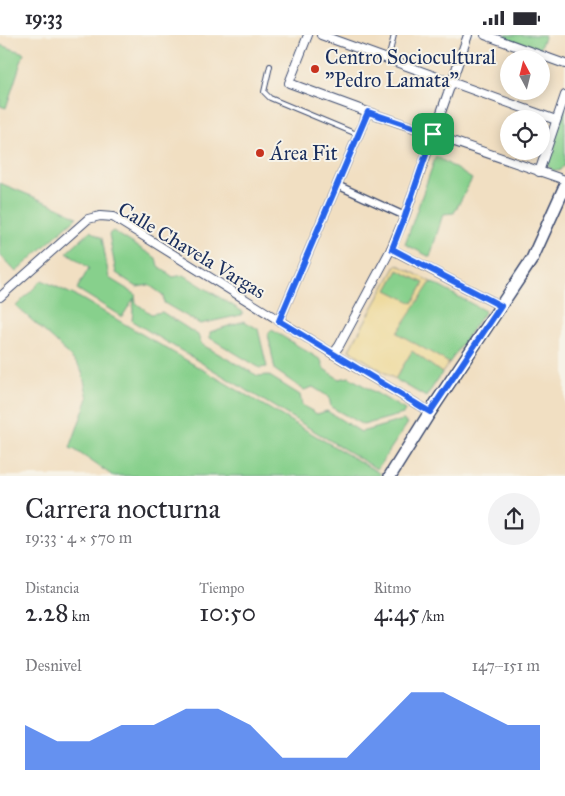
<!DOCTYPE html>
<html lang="es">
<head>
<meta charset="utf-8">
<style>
	body { margin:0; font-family:"IM FELL Great Primer",serif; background:#f2f2f3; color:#2b2b33; height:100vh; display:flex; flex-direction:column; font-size:19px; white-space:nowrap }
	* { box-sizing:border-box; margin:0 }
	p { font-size:16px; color:#7c7c81 }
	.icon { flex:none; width:28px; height:28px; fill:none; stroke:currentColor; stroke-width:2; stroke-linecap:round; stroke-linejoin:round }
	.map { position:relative; height:441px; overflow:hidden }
	.drawer { display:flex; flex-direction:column; background:#fff; flex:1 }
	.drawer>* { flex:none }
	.needle { width:32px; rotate:353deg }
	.fabs { position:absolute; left:500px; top:15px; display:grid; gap:10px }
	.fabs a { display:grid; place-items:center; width:50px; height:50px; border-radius:50%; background:#fff; box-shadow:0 2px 12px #0003; font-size:25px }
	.pin { position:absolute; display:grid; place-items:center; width:42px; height:42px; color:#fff; margin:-21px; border-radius:10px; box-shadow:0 2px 8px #0006 }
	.round { display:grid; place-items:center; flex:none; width:52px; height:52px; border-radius:26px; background:#f2f2f3 }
	.overview { display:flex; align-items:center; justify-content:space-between; height:85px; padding:0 25px }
	h1 { font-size:28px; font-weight:600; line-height:38px }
	.stats { display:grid; grid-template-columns:repeat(3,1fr); gap:8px; height:85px; padding:5px 25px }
	.stats div { display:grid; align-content:center }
	.stats b { font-size:25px; font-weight:600 }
	.stats small { font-size:14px; font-weight:400 }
	.stats p { font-size:14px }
	.chart { height:140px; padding:10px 25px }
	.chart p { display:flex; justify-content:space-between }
	.chart svg { width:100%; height:90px; margin-top:5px; fill:#2563eb; opacity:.7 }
	.status { display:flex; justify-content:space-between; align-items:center; height:35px; padding:0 25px; background:#fff; direction:ltr }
	.status svg { height:14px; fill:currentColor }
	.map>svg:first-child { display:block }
</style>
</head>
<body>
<div class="status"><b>19:33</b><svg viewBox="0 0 49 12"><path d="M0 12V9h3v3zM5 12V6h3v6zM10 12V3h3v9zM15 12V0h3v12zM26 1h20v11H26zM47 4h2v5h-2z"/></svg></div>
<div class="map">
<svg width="565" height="441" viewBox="0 0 565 441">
	<rect width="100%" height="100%" fill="#f7f3e8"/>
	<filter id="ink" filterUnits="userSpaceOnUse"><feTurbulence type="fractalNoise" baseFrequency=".02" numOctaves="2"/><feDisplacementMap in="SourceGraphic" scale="10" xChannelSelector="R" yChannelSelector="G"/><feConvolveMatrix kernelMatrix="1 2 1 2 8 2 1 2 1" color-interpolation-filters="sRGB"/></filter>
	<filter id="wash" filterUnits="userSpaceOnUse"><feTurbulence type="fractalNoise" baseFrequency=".0096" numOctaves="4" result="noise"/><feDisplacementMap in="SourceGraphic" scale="20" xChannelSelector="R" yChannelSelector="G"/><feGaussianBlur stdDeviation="1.12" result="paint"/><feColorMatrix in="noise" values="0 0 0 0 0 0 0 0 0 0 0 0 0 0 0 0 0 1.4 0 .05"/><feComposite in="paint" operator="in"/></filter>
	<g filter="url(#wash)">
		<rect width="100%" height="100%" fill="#f1dfc2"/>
		<g fill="#87d08c" stroke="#518075">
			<polygon points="506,0 545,0 539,15 505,3"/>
			<polygon points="0,10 24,18 6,73 0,71"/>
			<polygon points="565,73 565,130 559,136 552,135 548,131 548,122"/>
			<polygon points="436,121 472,144 454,178 443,179 430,222 405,209"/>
			<polygon points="0,148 58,172 77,182 16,237 0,220"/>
			<polygon points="90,196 102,203 109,243 135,259 136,268 151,279 162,277 198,300 201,309 258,341 268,340 300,360 302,370 317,379 327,376 361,397 403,385 408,388 377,434 132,286 134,263 122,282 77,254 89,233 67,217"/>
			<polygon points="113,196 156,223 158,231 173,242 184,240 243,277 241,280 200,289 164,268 163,260 149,250 137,252 116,238 109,199"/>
			<polygon points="398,235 424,248 413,269 387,255"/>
			<polygon points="42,245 80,263 376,436 381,439 380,441 113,441 75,415 70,413 88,363 82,337 78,330 55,306 16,271"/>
			<polygon points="431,247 485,276 449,328 396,298 382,255 414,271"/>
			<polygon points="244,286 258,294 267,332 260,333 210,303 210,297"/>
			<polygon points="272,295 321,325 324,334 339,344 349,342 405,375 403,379 363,390 331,372 329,362 313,352 304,355 275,335 268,299"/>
			<polygon points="412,316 442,338 426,362 395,344"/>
		</g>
		<path fill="#eeda9e" stroke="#84847e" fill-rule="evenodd" d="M397,229l34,18 -34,51 52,30 -7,10 -30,-22 -17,28 -46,-29zM398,235l26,13 -11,20 -26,-13z"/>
	</g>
	<g filter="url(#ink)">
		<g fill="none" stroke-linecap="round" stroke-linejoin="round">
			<g stroke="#3b496d" stroke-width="6">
				<g id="service">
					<polyline points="388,25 394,0"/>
					<polyline points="270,31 264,57 270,63 359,100"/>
				</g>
			</g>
			<g stroke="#3b496d" stroke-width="9">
				<polyline id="pedestrian" points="337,150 405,181"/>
			</g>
			<g stroke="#3b496d" stroke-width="10">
				<g id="minor">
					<polyline points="308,0 289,48 368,77 565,145"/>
					<polyline points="321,0 556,85"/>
					<polyline points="485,0 565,29"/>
					<polyline points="539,137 565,60"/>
					<polyline points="391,214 501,271"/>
					<polyline points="0,262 88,184 100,181 113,182 333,319 430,377"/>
					<polyline points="279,286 368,77"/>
					<polyline points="333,319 339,311 391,214 405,181 468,0"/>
				</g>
			</g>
			<g stroke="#3b496d" stroke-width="14">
				<polyline id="secondary" points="390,441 430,377 532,224 565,151"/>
			</g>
			<use href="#service" stroke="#fff" stroke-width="4"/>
			<use href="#pedestrian" stroke="#fff" stroke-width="6"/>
			<use href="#minor" stroke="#fff" stroke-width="8"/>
			<use href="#secondary" stroke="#fff" stroke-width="11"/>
		</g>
	</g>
	<g fill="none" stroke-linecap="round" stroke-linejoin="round" filter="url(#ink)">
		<g stroke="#fff" stroke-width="10">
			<polygon id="route" points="368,77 433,99 405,181 392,214 501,271 430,377 279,286"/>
		</g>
		<use href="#route" stroke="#2563eb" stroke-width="6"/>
	</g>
	<g fill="#c8321e" stroke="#f7f3e8" stroke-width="2">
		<circle cx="315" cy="34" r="5"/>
		<circle cx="260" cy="118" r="5"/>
	</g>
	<g text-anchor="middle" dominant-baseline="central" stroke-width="4" stroke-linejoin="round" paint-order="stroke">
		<g font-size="20" fill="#1b2f5e" stroke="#f7f3e8" text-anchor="start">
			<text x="325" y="22">Centro Sociocultural<tspan x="325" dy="23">"Pedro Lamata"</tspan></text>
			<text x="270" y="118">Área Fit</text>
		</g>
		<g font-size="20" fill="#1b2f5e" stroke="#f7f3e8">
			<text transform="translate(192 215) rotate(31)">Calle Chavela Vargas</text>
		</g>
	</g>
</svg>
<div class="fabs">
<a><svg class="needle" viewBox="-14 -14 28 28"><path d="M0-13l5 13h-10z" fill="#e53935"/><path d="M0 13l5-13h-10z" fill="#7c7c81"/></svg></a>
<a><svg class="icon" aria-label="locate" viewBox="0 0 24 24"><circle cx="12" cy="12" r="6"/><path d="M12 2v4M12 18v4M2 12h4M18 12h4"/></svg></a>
</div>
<div class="pin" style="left:433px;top:99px;background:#1e9e55"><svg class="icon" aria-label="arrive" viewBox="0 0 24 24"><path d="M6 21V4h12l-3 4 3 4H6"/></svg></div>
</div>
<section class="drawer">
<div class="overview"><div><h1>Carrera nocturna</h1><p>19:33 · 4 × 570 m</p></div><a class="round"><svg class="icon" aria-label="share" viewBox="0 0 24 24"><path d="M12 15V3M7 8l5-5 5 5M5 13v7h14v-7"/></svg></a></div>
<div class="stats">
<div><p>Distancia</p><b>2.28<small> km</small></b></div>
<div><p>Tiempo</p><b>10:50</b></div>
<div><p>Ritmo</p><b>4:45<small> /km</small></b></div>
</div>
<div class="chart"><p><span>Desnivel</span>147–151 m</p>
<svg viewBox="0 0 160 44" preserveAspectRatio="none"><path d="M0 44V22L10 30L20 30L30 22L40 22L50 14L60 14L70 22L80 38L90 38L100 38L110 22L120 6L130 6L140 14L150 22L160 22V44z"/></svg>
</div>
</section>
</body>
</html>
